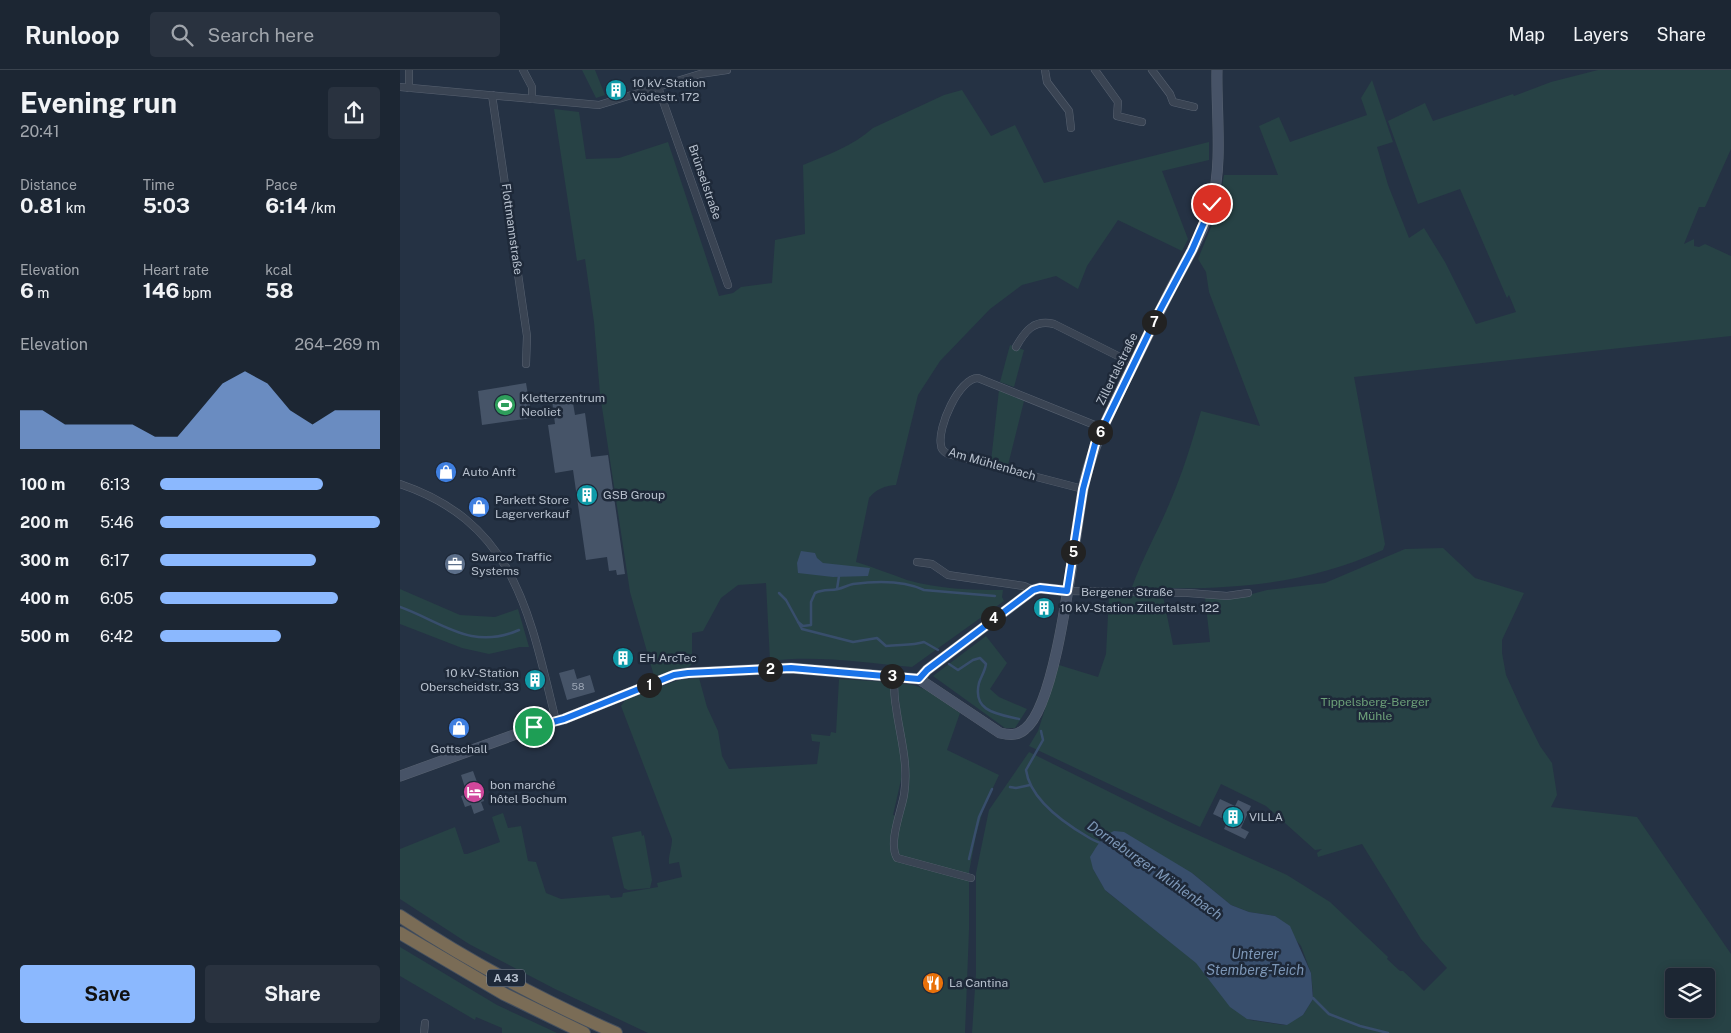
<!DOCTYPE html>
<html lang="en">
<head>
<meta charset="utf-8">
<style>
	body { margin:0; font-family:"Public Sans",sans-serif; background:#29323f; color:#f1f3f6; height:100vh; display:flex; flex-direction:column; font-size:19px; white-space:nowrap }
	* { box-sizing:border-box; margin:0 }
	p { font-size:16px; color:#a0a5ac }
	.icon { flex:none; width:28px; height:28px; fill:none; stroke:currentColor; stroke-width:2; stroke-linecap:round; stroke-linejoin:round }
	.map { position:relative; flex:1; overflow:hidden }
	.details { display:flex; flex-direction:column; background:#1c2633; width:400px }
	.details>* { flex:none }
	.tools { position:absolute; left:1265px; top:898px; display:grid; gap:10px }
	.tools a { display:grid; place-items:center; width:50px; height:50px; border-radius:5px; background:#1c2633; box-shadow:0 2px 12px #0003,0 0 0 1px #3a434e; font-size:25px }
	.pin { position:absolute; display:grid; place-items:center; width:42px; height:42px; color:#fff; margin:-21px; border:2px solid #fff; border-radius:50%; box-shadow:0 1px 5px #0007 }
	.km { position:absolute; width:25px; height:25px; margin:-12px; border-radius:50%; background:#222; color:#fff; font-size:14px; line-height:25px; text-align:center }
	.round { display:grid; place-items:center; flex:none; width:52px; height:52px; border-radius:5px; background:#29323f }
	.headline { display:flex; align-items:center; justify-content:space-between; height:85px; padding:0 20px }
	h1 { font-size:28px; font-weight:700; line-height:38px }
	.figures { display:grid; grid-template-columns:repeat(3,1fr); gap:8px; height:85px; padding:5px 20px }
	.figures div { display:grid; align-content:center }
	.figures b { font-size:21px; font-weight:700 }
	.figures small { font-size:14px; font-weight:400 }
	.figures p { font-size:14px }
	.chart { height:140px; padding:10px 20px }
	.chart p { display:flex; justify-content:space-between }
	.chart svg { width:100%; height:90px; margin-top:5px; fill:#8bb8fe; opacity:.7 }
	.cta { display:flex; gap:10px; margin-top:auto; padding:10px 20px }
	.cta a { flex:1; height:58px; border-radius:5px; background:#8bb8fe; color:#111; font-size:20px; font-weight:700; line-height:58px; text-align:center }
	.cta a+a { background:#29323f; color:#f1f3f6 }
	ul { padding:0 20px; list-style:none; font-size:16px }
	li { display:grid; grid-template-columns:80px 60px 1fr; align-items:center; height:38px }
	li i { height:12px; border-radius:6px; background:#8bb8fe }
	header { display:flex; align-items:center; gap:30px; box-sizing:border-box; height:70px; padding:0 25px; background:#1c2633; border-bottom:1px solid #3a434e }
	header strong { font-size:24px }
	nav { display:flex; gap:28px; margin-inline-start:auto; font-size:18px }
	.search { width:350px; height:45px; background:#29323f; display:flex; align-items:center; gap:12px; box-sizing:border-box; padding:0 18px; border-radius:5px; color:#a0a5ac; font-size:19px }
	main { display:flex; flex:1; min-height:0 }
	.map>svg:first-child { display:block }
</style>
</head>
<body>
<header>
<strong>Runloop</strong>
<div class="search"><svg class="icon" aria-label="search" viewBox="0 0 24 24"><circle cx="10" cy="10" r="6"/><path d="M15 15l6 6"/></svg>Search here</div>
<nav><a>Map</a><a>Layers</a><a>Share</a></nav>
</header>
<main>
<section class="details">
<div class="headline"><div><h1>Evening run</h1><p>20:41</p></div><a class="round"><svg class="icon" aria-label="share" viewBox="0 0 24 24"><path d="M12 15V3M7 8l5-5 5 5M5 13v7h14v-7"/></svg></a></div>
<div class="figures">
<div><p>Distance</p><b>0.81<small> km</small></b></div>
<div><p>Time</p><b>5:03</b></div>
<div><p>Pace</p><b>6:14<small> /km</small></b></div>
</div>
<div class="figures">
<div><p>Elevation</p><b>6<small> m</small></b></div>
<div><p>Heart rate</p><b>146<small> bpm</small></b></div>
<div><p>kcal</p><b>58</b></div>
</div>
<div class="chart"><p><span>Elevation</span>264–269 m</p>
<svg viewBox="0 0 160 44" preserveAspectRatio="none"><path d="M0 44V25L10 25L20 32L30 32L40 32L50 32L60 38L70 38L80 25L90 12L100 6L110 12L120 25L130 32L140 25L150 25L160 25V44z"/></svg>
</div>
<ul>
<li><b>100 m</b>6:13<i style="width:74%"></i></li>
<li><b>200 m</b>5:46<i style="width:100%"></i></li>
<li><b>300 m</b>6:17<i style="width:71%"></i></li>
<li><b>400 m</b>6:05<i style="width:81%"></i></li>
<li><b>500 m</b>6:42<i style="width:55%"></i></li>
</ul>
<div class="cta"><a>Save</a><a>Share</a></div>
</section>
<div class="map">
<svg width="1331" height="963" viewBox="0 0 1331 963">
	<rect width="100%" height="100%" fill="#253244"/>
	<g fill="#274245" fill-rule="evenodd">
		<polygon points="182,0 195,0 205,25 196,28"/>
		<path d="M1198,0h133v79l-26,58h-6l-15,37 10,-5v7l5,1 6,-3 26,12v80l-377,41 31,167 -2,6c-81,37 -163,41 -251,37 11,-30 26,-56 38,-85 13,-30 22,-60 31,-91l59,15 -51,-134 -3,-20 -8,-13 20,-49 6,-35h54l-19,-49 20,-9 11,25 77,-27 -6,-17 11,-18 21,62 -16,5 11,38 21,53 15,-10 21,34 31,62 40,-12 -7,-17 -2,3 -47,-109 -42,15 -30,-83 37,-18 8,18 80,-27 1,2 37,-14z"/>
		<path d="M562,20l29,46 24,-11 29,58 165,-41v18l-47,11 26,68 -6,12 -64,-31 -31,46 -9,23 -22,-13 -34,9 -32,24 -50,52 -22,34 -22,90c-10,0 -21,5 -27,13l-13,64c17,5 34,12 51,18 30,9 64,10 96,10l-1,7 2,4 -92,66c-46,-4 -95,-12 -142,-6l-4,-78 -28,2 -17,13 -18,33 -11,2v31l-4,4 -34,8 -24,-84 -30,-198 -6,-72 -9,-63 -8,2 -23,-152 25,3 7,47 33,-1 49,-16 51,154 14,-3 8,-6 31,-4 3,-43 30,-6 -2,-69c24,-10 50,-19 70,-37l71,-33z"/>
		<polygon points="610,275 624,280 614,317 600,312"/>
		<polygon points="599,320 624,331 608,395 591,391"/>
		<path d="M1043,478l32,30 49,15 -22,47v13l4,22 15,33 19,38 12,17 5,32 -6,12 86,10 94,137v79h-759l4,-60v-100l13,-63 40,-58 147,73 111,50 43,27 58,55 -1,2 13,12h3l21,20 23,-23 -26,-29 -59,-95 -44,13 -1,-4 5,-4 -7,1 -49,-44 -45,-22 -21,43 -171,-81 9,-15 21,-66 39,12 8,-23 3,-58h54l10,49 37,-3 -5,-45 28,2 34,-9 58,-7 80,-34zM693,799l99,4 39,32 18,7 26,4 26,30 10,27 2,20v6l-10,16 -19,10 -34,-5 -19,-14 -35,-44 -90,-71zM1274,906h32v33h-32z"/>
		<polygon points="0,519 60,545 95,547 118,539 129,577 120,577 89,584 62,578 0,554"/>
		<polygon points="586,566 607,593 590,619 599,627 627,639 615,658 605,658 533,606"/>
		<path d="M299,608l8,29 11,24 4,25 7,13 88,-5 3,-22 -8,-1 -1,-7 19,2 1,-4 5,1 3,-54 48,3 4,3 1,23 10,39 -1,33 -8,35 9,2c15,-46 -2,-85 -4,-130l3,-3c22,-1 42,16 59,29l-13,37 52,25 -15,32 -8,28 -7,37v58l-4,103h-317l-93,-44 -86,-45 -69,-45v-50l55,-22 9,27h3l33,-12 -8,-25 11,-4 5,15 13,-2 7,35 8,1 10,31 15,6 48,-4 2,3 11,-1 1,-4 35,-6 -1,-4 25,-6 -3,-15 -10,2c-1,-8 3,-16 3,-25l-51,-133 5,-7 53,-19z"/>
		<polygon points="241,761 242,766 244,765 252,810 250,818 228,820 224,818 212,767"/>
		<polygon points="0,877 97,935 157,963 102,963 102,958 76,947 75,950 0,906"/>
	</g>
	<g fill="#384e6c">
		<polygon points="401,481 415,483 417,488 423,493 470,498 468,506 433,507 398,503 397,493"/>
		<path d="M714,761l10,1 68,41 39,32 18,7 26,4 15,10 21,47 2,26 -10,16 -16,10 -40,-6 -17,-12 -34,-44 -91,-73 -12,-21 -3,-12c7,-11 12,-21 24,-26z"/>
	</g>
	<g fill="none" stroke-linecap="round" stroke-linejoin="round">
		<g stroke="#384e6c" stroke-width="2.5">
			<polyline points="437,519 439,506"/>
			<path d="M379,523l7,7 16,29 51,13 24,-4 9,8c13,-2 25,0 38,-4l14,8"/>
			<path d="M0,537c42,15 71,44 119,23"/>
			<path d="M398,552l5,4 8,-1v-23l4,-9c9,-4 15,-2 23,-4 5,-1 10,-4 15,-5 23,-3 50,-4 71,6l71,6"/>
			<path d="M549,594l9,6 15,-10 7,-2 6,6c-1,7 -5,13 -7,19 -7,29 19,31 40,36"/>
			<path d="M641,661l2,9 -17,30c4,29 38,53 62,67 4,3 9,4 14,7"/>
			<polyline points="610,717 616,718 630,715"/>
			<polyline points="569,789 579,747 592,719"/>
			<polyline points="913,928 929,944 960,956 988,963"/>
		</g>
	</g>
	<g fill="#465468">
		<polygon points="126,313 132,348 82,355 78,321"/>
		<polygon points="172,327 175,345 185,343 191,387 208,385 225,504 217,505 216,500 209,501 207,487 186,490 173,400 155,403 148,355 155,354 152,330"/>
		<polygon points="174,599 177,609 190,605 195,622 167,630 159,603"/>
		<polygon points="73,701 84,731 81,732 84,740 74,744 71,735 65,737 61,726 67,724 61,705"/>
		<polygon points="820,729 835,736 838,730 851,736 841,758 849,762 845,769 824,759 828,751 813,744"/>
	</g>
	<g fill="none" stroke-linecap="round" stroke-linejoin="round">
		<g stroke="#586271" stroke-width="8">
			<g id="street">
				<polyline points="123,0 132,17 132,29"/>
				<polyline points="645,0 647,12 669,41 671,58"/>
				<polyline points="695,0 718,32 717,46 742,52"/>
				<polyline points="752,0 770,24 773,32 794,37"/>
				<polyline points="0,17 199,35 300,4 327,0"/>
				<polyline points="258,17 328,215"/>
				<polyline points="9,18 9,0"/>
				<polyline points="92,25 127,266 126,294"/>
				<path d="M616,277c9,-16 18,-28 38,-23l80,40"/>
				<path d="M0,414c116,39 130,132 156,237"/>
				<path d="M683,419l-135,-35c-4,-2 -7,-4 -7,-9 -4,-17 18,-67 37,-67l124,50"/>
				<polyline points="517,492 532,494 548,505 624,516 633,520"/>
				<polyline points="667,521 788,523 827,526 848,523"/>
				<path d="M494,606c0,10 0,21 2,31 4,30 13,57 8,88 -3,17 -16,48 -7,63l74,20"/>
				<polyline points="24,963 25,953"/>
			</g>
		</g>
		<g stroke="#586271" stroke-width="11">
			<g id="secondary">
				<polyline points="519,609 527,600 633,520 640,518 667,521"/>
				<path d="M0,706l144,-52 20,-5 110,-44 14,-2 103,-5 128,11 81,54c9,2 17,3 25,-4 34,-26 49,-192 58,-239 7,-39 25,-73 42,-109 16,-31 31,-63 47,-94 15,-28 32,-55 40,-85 11,-38 4,-92 5,-132"/>
			</g>
		</g>
		<g stroke="#444f5e" stroke-width="14">
			<g id="highway">
				<path d="M0,846c68,45 141,84 216,117"/>
				<polyline points="0,863 104,924 184,963"/>
			</g>
		</g>
		<use href="#street" stroke="#3a4453" stroke-width="7"/>
		<use href="#secondary" stroke="#475367" stroke-width="10"/>
		<use href="#highway" stroke="#7a6c56" stroke-width="12"/>
	</g>
	<g fill="none" stroke-linecap="round" stroke-linejoin="round">
		<g stroke="#fff" stroke-width="10">
			<polyline id="route" points="134,657 164,649 274,605 288,603 391,598 519,609 527,600 633,520 640,518 667,521 683,419 695,374 758,244 792,180 812,134"/>
		</g>
		<use href="#route" stroke="#1a73e8" stroke-width="6"/>
	</g>
	<defs>
		<g id="building-disc" transform="scale(1.125)"><circle r="9.5" fill="#0f9aa8" stroke="#1e2939"/><path d="M-4-6H4V6H1V3H-1V6H-4ZM-2.5-4.3h1.7v1.8h-1.7ZM.8-4.3h1.7v1.8H.8ZM-2.5-1h1.7V.8h-1.7ZM.8-1h1.7V.8H.8Z" fill="#fff"/></g>
		<g id="stadium-disc" transform="scale(1.125)"><circle r="9.5" fill="#2e9e5b" stroke="#1e2939"/><path d="M0-5a6.5 5 0 1 0 0 10a6.5 5 0 1 0 0-10ZM-3.5-1.8h7v3.6h-7Z" fill="#fff"/></g>
		<g id="shop-disc" transform="scale(1.125)"><circle r="9.5" fill="#3f7fe0" stroke="#1e2939"/><path d="M-5-2.5h2.3a2.7 3.5 0 0 1 5.4 0H5L5.5 6h-11ZM-1.5-2.5h3a1.5 2.3 0 0 0-3 0Z" fill="#fff"/></g>
		<g id="office-disc" transform="scale(1.125)"><circle r="9.5" fill="#5c6f8a" stroke="#1e2939"/><path d="M-6-3h4V-5.5h4V-3h4V5H-6ZM-1-4.5V-3h2v-1.5ZM-6 0V1H6V0Z" fill="#fff"/></g>
		<g id="hotel-disc" transform="scale(1.125)"><circle r="9.5" fill="#d1479c" stroke="#1e2939"/><path d="M-6-4.5h1.5V1H6V5H4.5V3h-9V5H-6ZM-4 0a1.8 1.8 0 1 1 3.6 0ZM.5 0V-2.5h3Q6-2.5 6 0Z" fill="#fff"/></g>
		<g id="restaurant-disc" transform="scale(1.125)"><circle r="9.5" fill="#e8710a" stroke="#1e2939"/><path d="M-5-6h1v4h1v-4h1v4h1v-4h1v5L-1.5 .5V6h-2V.5L-5-1ZM5-6V6H3V1.5H1.5Q1.5-4 5-6Z" fill="#fff"/></g>
	</defs>
	<g fill-rule="evenodd">
		<use href="#building-disc" x="216" y="20"/>
		<use href="#stadium-disc" x="105" y="335"/>
		<use href="#shop-disc" x="46" y="402"/>
		<use href="#building-disc" x="187" y="425"/>
		<use href="#shop-disc" x="79" y="437"/>
		<use href="#office-disc" x="55" y="494"/>
		<use href="#building-disc" x="644" y="538"/>
		<use href="#building-disc" x="223" y="588"/>
		<use href="#building-disc" x="135" y="610"/>
		<use href="#shop-disc" x="59" y="658"/>
		<use href="#hotel-disc" x="74" y="722"/>
		<use href="#building-disc" x="833" y="747"/>
		<use href="#restaurant-disc" x="533" y="913"/>
	</g>
	<g text-anchor="middle" dominant-baseline="central" stroke-width="5" stroke-linejoin="round" paint-order="stroke">
		<g font-size="10" fill="#9ba5b4">
			<text x="178" y="616">58</text>
		</g>
		<rect fill="#1e2939" stroke="#8993a1" stroke-width="1" x="87" y="899.5" width="38" height="17" rx="4"/>
		<g font-size="11" font-weight="bold" fill="#b7c0cd">
			<text x="106" y="908">A 43</text>
		</g>
		<g font-size="12" fill="#b7c0cd" stroke="#1e2939" text-anchor="start">
			<text x="232" y="13">10 kV-Station<tspan x="232" dy="14">Vödestr. 172</tspan></text>
			<text x="121" y="328">Kletterzentrum<tspan x="121" dy="14">Neoliet</tspan></text>
			<text x="62" y="402">Auto Anft</text>
			<text x="203" y="425">GSB Group</text>
			<text x="95" y="430">Parkett Store<tspan x="95" dy="14">Lagerverkauf</tspan></text>
			<text x="71" y="487">Swarco Traffic<tspan x="71" dy="14">Systems</tspan></text>
			<text x="660" y="538">10 kV-Station Zillertalstr. 122</text>
			<text x="239" y="588">EH ArcTec</text>
			<text x="119" y="603" text-anchor="end">10 kV-Station<tspan x="119" dy="14">Oberscheidstr. 33</tspan></text>
			<text x="59" y="679" text-anchor="middle">Gottschall</text>
			<text x="90" y="715">bon marché<tspan x="90" dy="14">hôtel Bochum</tspan></text>
			<text x="849" y="747">VILLA</text>
			<text x="549" y="913">La Cantina</text>
		</g>
		<g font-size="12" fill="#b7c0cd" stroke="#1e2939">
			<text transform="translate(305 112) rotate(71)">Brünselstraße</text>
			<text transform="translate(112 159) rotate(82)">Flottmannstraße</text>
			<text transform="translate(717 299) rotate(-64)">Zillertalstraße</text>
			<text transform="translate(592 394) rotate(16)">Am Mühlenbach</text>
			<text x="727" y="522">Bergener Straße</text>
		</g>
		<g font-size="12" fill="#6c9f78" stroke="#1e2939">
			<text x="975" y="632">Tippelsberg-Berger<tspan x="975" dy="14">Mühle</tspan></text>
		</g>
		<g font-size="14" font-style="italic" fill="#7c96b6" stroke="#1e2939">
			<text transform="translate(755 800) rotate(35)">Dorneburger Mühlenbach</text>
			<text x="855" y="884">Unterer<tspan x="855" dy="16">Stemberg-Teich</tspan></text>
		</g>
	</g>
</svg>
<div class="tools">
<a><svg class="icon" aria-label="layers" viewBox="0 0 24 24"><path d="M12 4l9 5-9 5-9-5zM3 14l9 5 9-5"/></svg></a>
</div>
<div class="pin" style="left:134px;top:657px;background:#1e9e55"><svg class="icon" aria-label="arrive" viewBox="0 0 24 24"><path d="M6 21V4h12l-3 4 3 4H6"/></svg></div>
<div class="pin" style="left:812px;top:134px;background:#d93025"><svg class="icon" aria-label="check" viewBox="0 0 24 24"><path d="M5 12l5 5 9-10"/></svg></div>
<b class="km" style="left:249px;top:615px">1</b>
<b class="km" style="left:370px;top:599px">2</b>
<b class="km" style="left:492px;top:606px">3</b>
<b class="km" style="left:593px;top:548px">4</b>
<b class="km" style="left:673px;top:482px">5</b>
<b class="km" style="left:700px;top:362px">6</b>
<b class="km" style="left:754px;top:252px">7</b>
</div>
</main>
</body>
</html>
